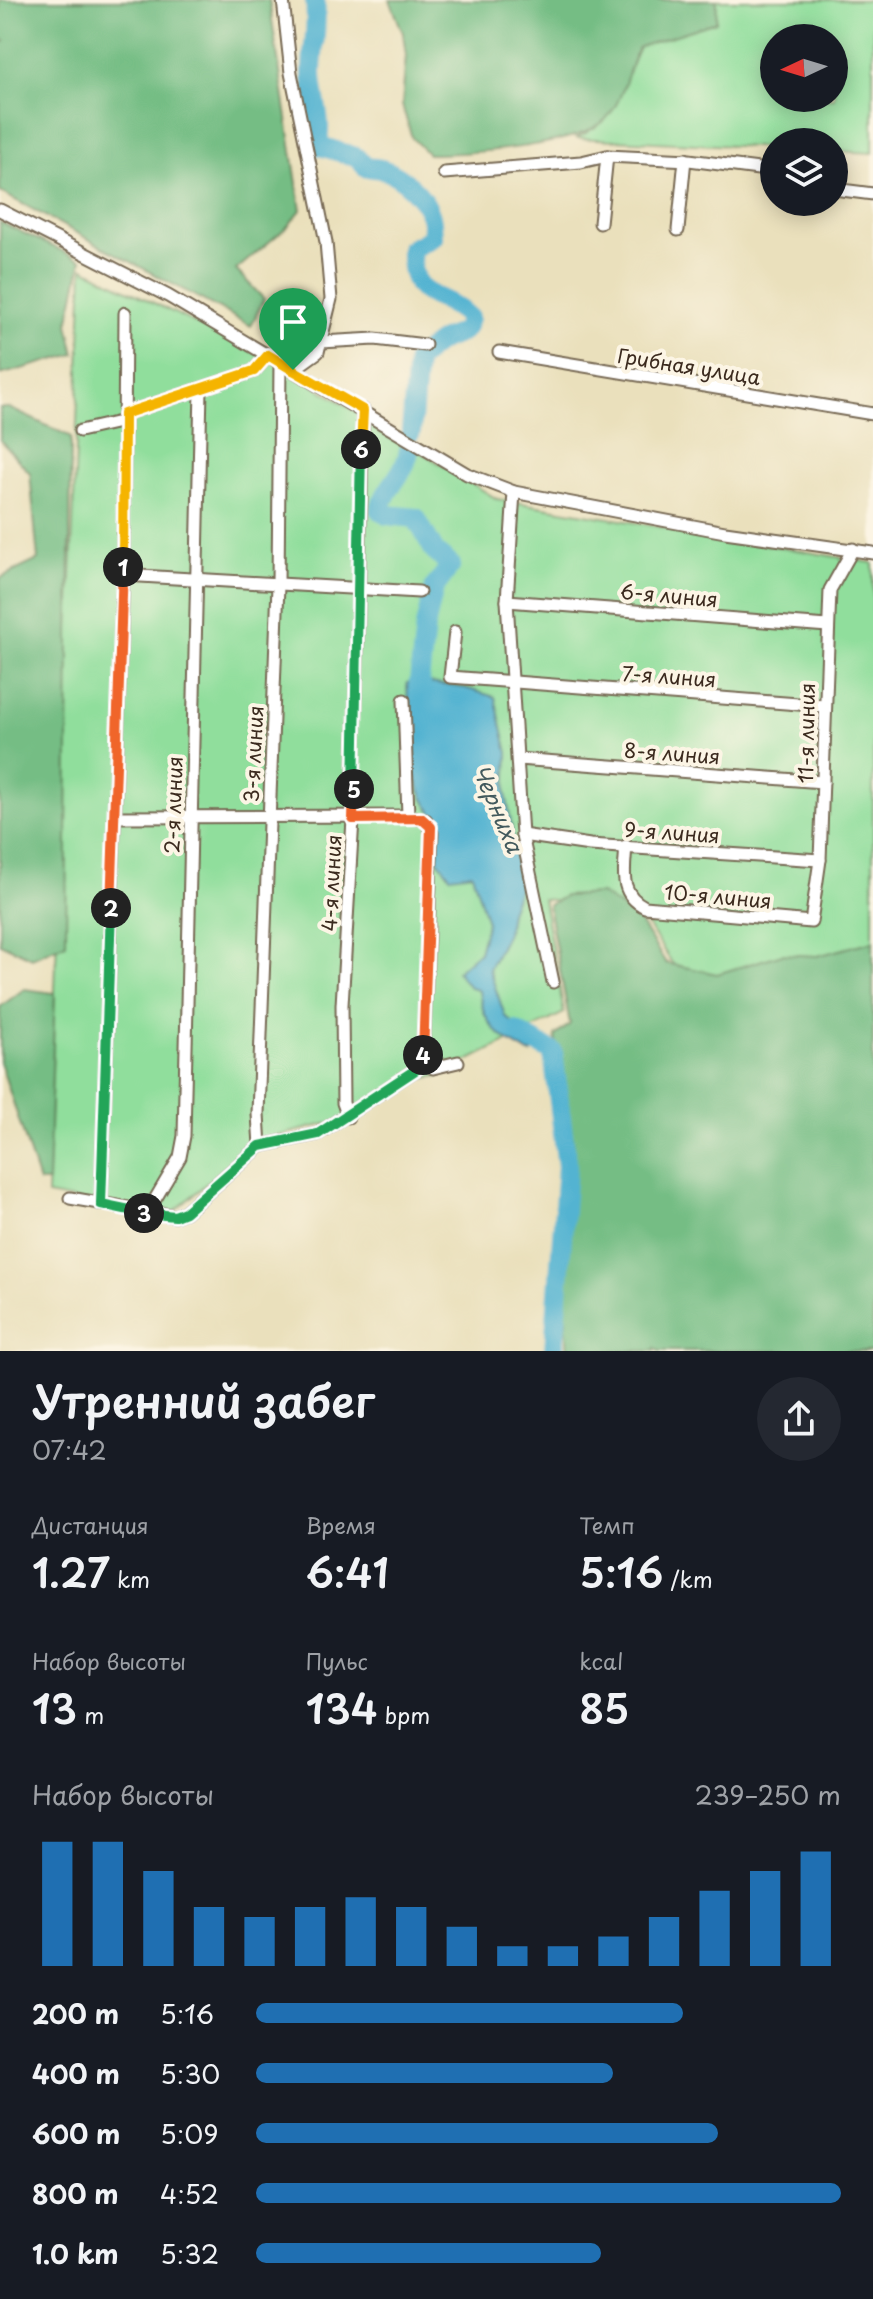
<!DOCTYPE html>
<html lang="ru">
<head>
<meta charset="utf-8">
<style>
	body { margin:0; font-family:"Playpen Sans",sans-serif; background:#242831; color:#f1f3f6; height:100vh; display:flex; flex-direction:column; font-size:30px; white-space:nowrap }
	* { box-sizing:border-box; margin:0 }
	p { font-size:26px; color:#9ea1a6 }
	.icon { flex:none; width:44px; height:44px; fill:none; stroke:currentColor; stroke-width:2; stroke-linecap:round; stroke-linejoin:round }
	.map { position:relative; height:1351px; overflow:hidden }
	.drawer { display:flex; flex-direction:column; background:#171b24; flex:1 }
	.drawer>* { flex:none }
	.needle { width:52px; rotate:266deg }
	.tools { position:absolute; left:760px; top:24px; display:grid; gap:16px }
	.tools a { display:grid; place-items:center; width:88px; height:88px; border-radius:50%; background:#171b24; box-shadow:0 4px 20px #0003; font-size:40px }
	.pin { position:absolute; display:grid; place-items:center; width:68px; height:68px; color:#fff; margin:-82px -34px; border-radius:50% 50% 50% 0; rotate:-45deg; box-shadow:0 0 8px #0007 }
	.pin .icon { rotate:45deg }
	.km { position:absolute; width:40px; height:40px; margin:-20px; border-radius:50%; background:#222; color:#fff; font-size:22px; line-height:40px; text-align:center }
	.round { display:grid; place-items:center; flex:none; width:84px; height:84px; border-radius:42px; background:#242831 }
	.summary { display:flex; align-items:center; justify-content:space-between; height:136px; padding:0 32px }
	h1 { font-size:44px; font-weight:600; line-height:60px }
	.metrics { display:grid; grid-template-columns:repeat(3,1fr); gap:12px; height:136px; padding:8px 32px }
	.metrics div { display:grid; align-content:center }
	.metrics b { font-size:40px; font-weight:600 }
	.metrics small { font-size:22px; font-weight:400 }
	.metrics p { font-size:22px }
	.chart { height:224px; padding:16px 32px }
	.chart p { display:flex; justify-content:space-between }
	.chart svg { width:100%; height:144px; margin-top:8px; stroke:#1f6fb2; stroke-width:6 }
	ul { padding:0 32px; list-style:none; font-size:26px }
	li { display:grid; grid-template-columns:128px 96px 1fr; align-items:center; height:60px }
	li i { height:20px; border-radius:10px; background:#1f6fb2 }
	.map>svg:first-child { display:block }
</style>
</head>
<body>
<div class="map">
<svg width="873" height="1351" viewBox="0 0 873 1351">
	<rect width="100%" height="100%" fill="#fcf5e5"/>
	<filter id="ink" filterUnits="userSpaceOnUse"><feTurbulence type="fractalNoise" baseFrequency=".0125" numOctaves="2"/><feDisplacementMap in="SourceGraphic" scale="16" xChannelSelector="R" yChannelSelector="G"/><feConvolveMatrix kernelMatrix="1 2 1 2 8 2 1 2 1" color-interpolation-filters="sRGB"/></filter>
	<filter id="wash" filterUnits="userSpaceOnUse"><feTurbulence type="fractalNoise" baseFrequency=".006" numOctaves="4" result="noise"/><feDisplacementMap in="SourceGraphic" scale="32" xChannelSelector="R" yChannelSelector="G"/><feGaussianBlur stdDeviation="1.8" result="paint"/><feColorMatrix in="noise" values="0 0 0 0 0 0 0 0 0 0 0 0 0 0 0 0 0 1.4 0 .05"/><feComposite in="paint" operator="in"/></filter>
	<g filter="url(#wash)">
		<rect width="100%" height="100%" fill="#eae0bc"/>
		<g fill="#90de9c" stroke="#66845d" stroke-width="2" fill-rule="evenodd">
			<path d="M717,0h156v153l-39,-2v-9h-60v6l-198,-10c42,-18 44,-55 63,-92l76,-24zM774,38h60v60h-60z"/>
			<polygon points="83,268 284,367 497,499 873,563 873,957 851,974 680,975 636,908 543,899 564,1013 438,1076 418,1079 334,1122 254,1142 168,1217 47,1195"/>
		</g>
		<g fill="#74bd84" stroke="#587451" stroke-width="2">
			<polygon points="0,0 269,0 301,210 288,226 236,270 264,299 251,326 0,192 0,45 5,41 0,38"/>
			<path d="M390,0h327l-1,22 -77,25c-12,22 -15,54 -34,73 -27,26 -129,33 -168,34h-9l-16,-16 -10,-33 4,-50 -3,-22z"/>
			<polygon points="0,222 82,260 68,324 75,354 0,375"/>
			<polygon points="0,408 9,408 71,437 66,943 32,958 0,943 0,578 38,560 30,473 0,440"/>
			<polygon points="601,894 637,918 666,963 717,974 782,954 817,956 873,941 873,1351 659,1351 655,1348 655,1351 568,1351 564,1299 574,1147 555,1036 570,1024 548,905 565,896"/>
			<polygon points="24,989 55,993 48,1182 39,1182 0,1062 0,1007"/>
		</g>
		<path fill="#52b3d1" stroke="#466e78" stroke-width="2" d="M414,681l51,7 30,9 13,56 -2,40 15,89 -11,30 -3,21 -18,36 16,47 31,27 -5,11c-31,-17 -47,-25 -52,-63l-11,-5 -11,-15 22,-19 8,-30 -15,-49 -22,3 -13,-17 2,-39c-34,-34 -29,-91 -32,-137z"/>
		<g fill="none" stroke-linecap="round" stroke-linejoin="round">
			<g stroke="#52b3d1" stroke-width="20">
				<path d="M315,0c3,26 -2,45 -3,70 -1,26 12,50 5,75l39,12 11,11c25,-3 57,25 64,49 2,6 1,14 2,20l-22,12c-1,58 27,37 58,69 -4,17 -10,15 -24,21 -10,4 -20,15 -28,22l-6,71"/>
				<path d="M409,450c-3,24 -24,37 -29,60l7,5 29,3 19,34 16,13 -17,23 -9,39 -6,55 10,24"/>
				<polyline points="515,1031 553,1052 567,1166 554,1351"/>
			</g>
		</g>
	</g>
	<g filter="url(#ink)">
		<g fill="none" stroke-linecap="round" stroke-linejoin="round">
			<g stroke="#786a55" stroke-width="15">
				<g id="minor">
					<polyline points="283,0 291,73 326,242 331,299 318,352 293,370"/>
					<polyline points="444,173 581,162 607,156 689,160 774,171"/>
					<polyline points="834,189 873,194"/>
					<polyline points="0,210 168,296 467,474 514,492 725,532 873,553"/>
					<polyline points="600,223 607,156"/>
					<polyline points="678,230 685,159"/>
					<polyline points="321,342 375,339 425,345"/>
					<polyline points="499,352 873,414"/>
					<polyline points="124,414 254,371 268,355"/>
					<polyline points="80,431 124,421"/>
					<polyline points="514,492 507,601 522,835 553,982"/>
					<polyline points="123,575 419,592"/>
					<polyline points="507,601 828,626"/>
					<polyline points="455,632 450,677 824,706"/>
					<polyline points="404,700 408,816 426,820 432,833 423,1060 426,1063"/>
					<polyline points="518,759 823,782"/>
					<polyline points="115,817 408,816"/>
					<polyline points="522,835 590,845 820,860"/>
					<path d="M626,846c-2,27 -7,48 19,61l166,15 9,-62 10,-270 23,-41"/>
					<polyline points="348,1117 343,1103 342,1005 353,819 363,410"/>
					<polyline points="260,1146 258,1114 278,585 280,362"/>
					<polyline points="70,1198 175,1216 185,1212 260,1146 318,1134 426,1063 433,1068 458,1062"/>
					<polyline points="101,1204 123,575 125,313"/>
					<polyline points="147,1213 180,1157 184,1136 201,389"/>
				</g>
			</g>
			<use href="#minor" stroke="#fff" stroke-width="11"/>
		</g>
	</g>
	<g fill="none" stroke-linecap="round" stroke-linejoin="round" filter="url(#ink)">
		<g stroke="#fff" stroke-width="16">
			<polyline id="split-1" points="123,567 124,414 254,371 268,355 293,370"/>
		</g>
		<g stroke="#fff" stroke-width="16">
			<polyline id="split-2" points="111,908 123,567"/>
		</g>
		<g stroke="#fff" stroke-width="16">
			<polyline id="split-3" points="111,908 101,1204 144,1213"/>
		</g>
		<g stroke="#fff" stroke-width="16">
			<polyline id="split-4" points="144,1213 175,1216 185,1212 260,1146 318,1134 426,1063 423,1055"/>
		</g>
		<g stroke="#fff" stroke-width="16">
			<polyline id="split-5" points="354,789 353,819 421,818 431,827 423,1055"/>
		</g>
		<g stroke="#fff" stroke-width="16">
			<polyline id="split-6" points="354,789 361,449"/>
		</g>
		<g stroke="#fff" stroke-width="16">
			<polyline id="split-7" points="293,370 363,410 361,449"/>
		</g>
		<use href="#split-1" stroke="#f5b400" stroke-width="10"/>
		<use href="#split-2" stroke="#f0652b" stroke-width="10"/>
		<use href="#split-3" stroke="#22a559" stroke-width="10"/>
		<use href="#split-4" stroke="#22a559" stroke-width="10"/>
		<use href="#split-5" stroke="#f0652b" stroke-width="10"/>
		<use href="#split-6" stroke="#22a559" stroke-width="10"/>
		<use href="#split-7" stroke="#f5b400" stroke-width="10"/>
	</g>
	<g text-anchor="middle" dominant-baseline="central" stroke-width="8" stroke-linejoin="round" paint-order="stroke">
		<g font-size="20" fill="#3b2a1e" stroke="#fcf5e5">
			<text transform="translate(689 366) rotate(9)">Грибная улица</text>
			<text transform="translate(669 595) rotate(5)">6-я линия</text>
			<text transform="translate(669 676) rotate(4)">7-я линия</text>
			<text transform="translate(806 733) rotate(-89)">11-я линия</text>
			<text transform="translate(672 753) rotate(4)">8-я линия</text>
			<text transform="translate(253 754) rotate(-87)">3-я линия</text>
			<text transform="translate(173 805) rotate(-88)">2-я линия</text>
			<text transform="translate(672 832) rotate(4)">9-я линия</text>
			<text transform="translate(331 883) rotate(-87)">4-я линия</text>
			<text transform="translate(718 896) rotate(5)">10-я линия</text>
		</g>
		<g font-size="22" font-style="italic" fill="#435a5d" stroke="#fcf5e5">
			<text transform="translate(499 808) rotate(67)">Черниха</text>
		</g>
	</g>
</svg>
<div class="tools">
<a><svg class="needle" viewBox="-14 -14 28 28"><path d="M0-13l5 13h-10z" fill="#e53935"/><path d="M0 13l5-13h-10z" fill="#9ea1a6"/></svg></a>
<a><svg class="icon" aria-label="layers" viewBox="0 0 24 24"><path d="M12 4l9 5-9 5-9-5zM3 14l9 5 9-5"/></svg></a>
</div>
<div class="pin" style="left:293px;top:370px;background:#1e9e55"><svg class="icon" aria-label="arrive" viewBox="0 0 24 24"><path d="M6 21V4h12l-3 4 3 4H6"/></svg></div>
<b class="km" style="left:123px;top:567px">1</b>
<b class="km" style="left:111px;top:908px">2</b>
<b class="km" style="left:144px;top:1213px">3</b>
<b class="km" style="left:423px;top:1055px">4</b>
<b class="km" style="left:354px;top:789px">5</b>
<b class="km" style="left:361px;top:449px">6</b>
</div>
<section class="drawer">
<div class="summary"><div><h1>Утренний забег</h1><p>07:42</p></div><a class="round"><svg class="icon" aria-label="share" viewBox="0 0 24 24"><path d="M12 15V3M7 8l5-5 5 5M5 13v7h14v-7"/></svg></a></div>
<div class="metrics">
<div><p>Дистанция</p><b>1.27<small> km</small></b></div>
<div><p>Время</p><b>6:41</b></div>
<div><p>Темп</p><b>5:16<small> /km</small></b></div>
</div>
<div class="metrics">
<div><p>Набор высоты</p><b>13<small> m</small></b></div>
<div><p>Пульс</p><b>134<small> bpm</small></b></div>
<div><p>kcal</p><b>85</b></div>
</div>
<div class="chart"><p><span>Набор высоты</span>239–250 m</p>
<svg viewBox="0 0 160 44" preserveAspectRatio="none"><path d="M5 44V6M15 44V6M25 44V15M35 44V26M45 44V29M55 44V26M65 44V23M75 44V26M85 44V32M95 44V38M105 44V38M115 44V35M125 44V29M135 44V21M145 44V15M155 44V9"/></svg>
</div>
<ul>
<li><b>200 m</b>5:16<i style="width:73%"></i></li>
<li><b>400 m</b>5:30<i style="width:61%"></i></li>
<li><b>600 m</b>5:09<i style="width:79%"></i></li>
<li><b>800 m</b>4:52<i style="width:100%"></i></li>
<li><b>1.0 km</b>5:32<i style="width:59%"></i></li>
</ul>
</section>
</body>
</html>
